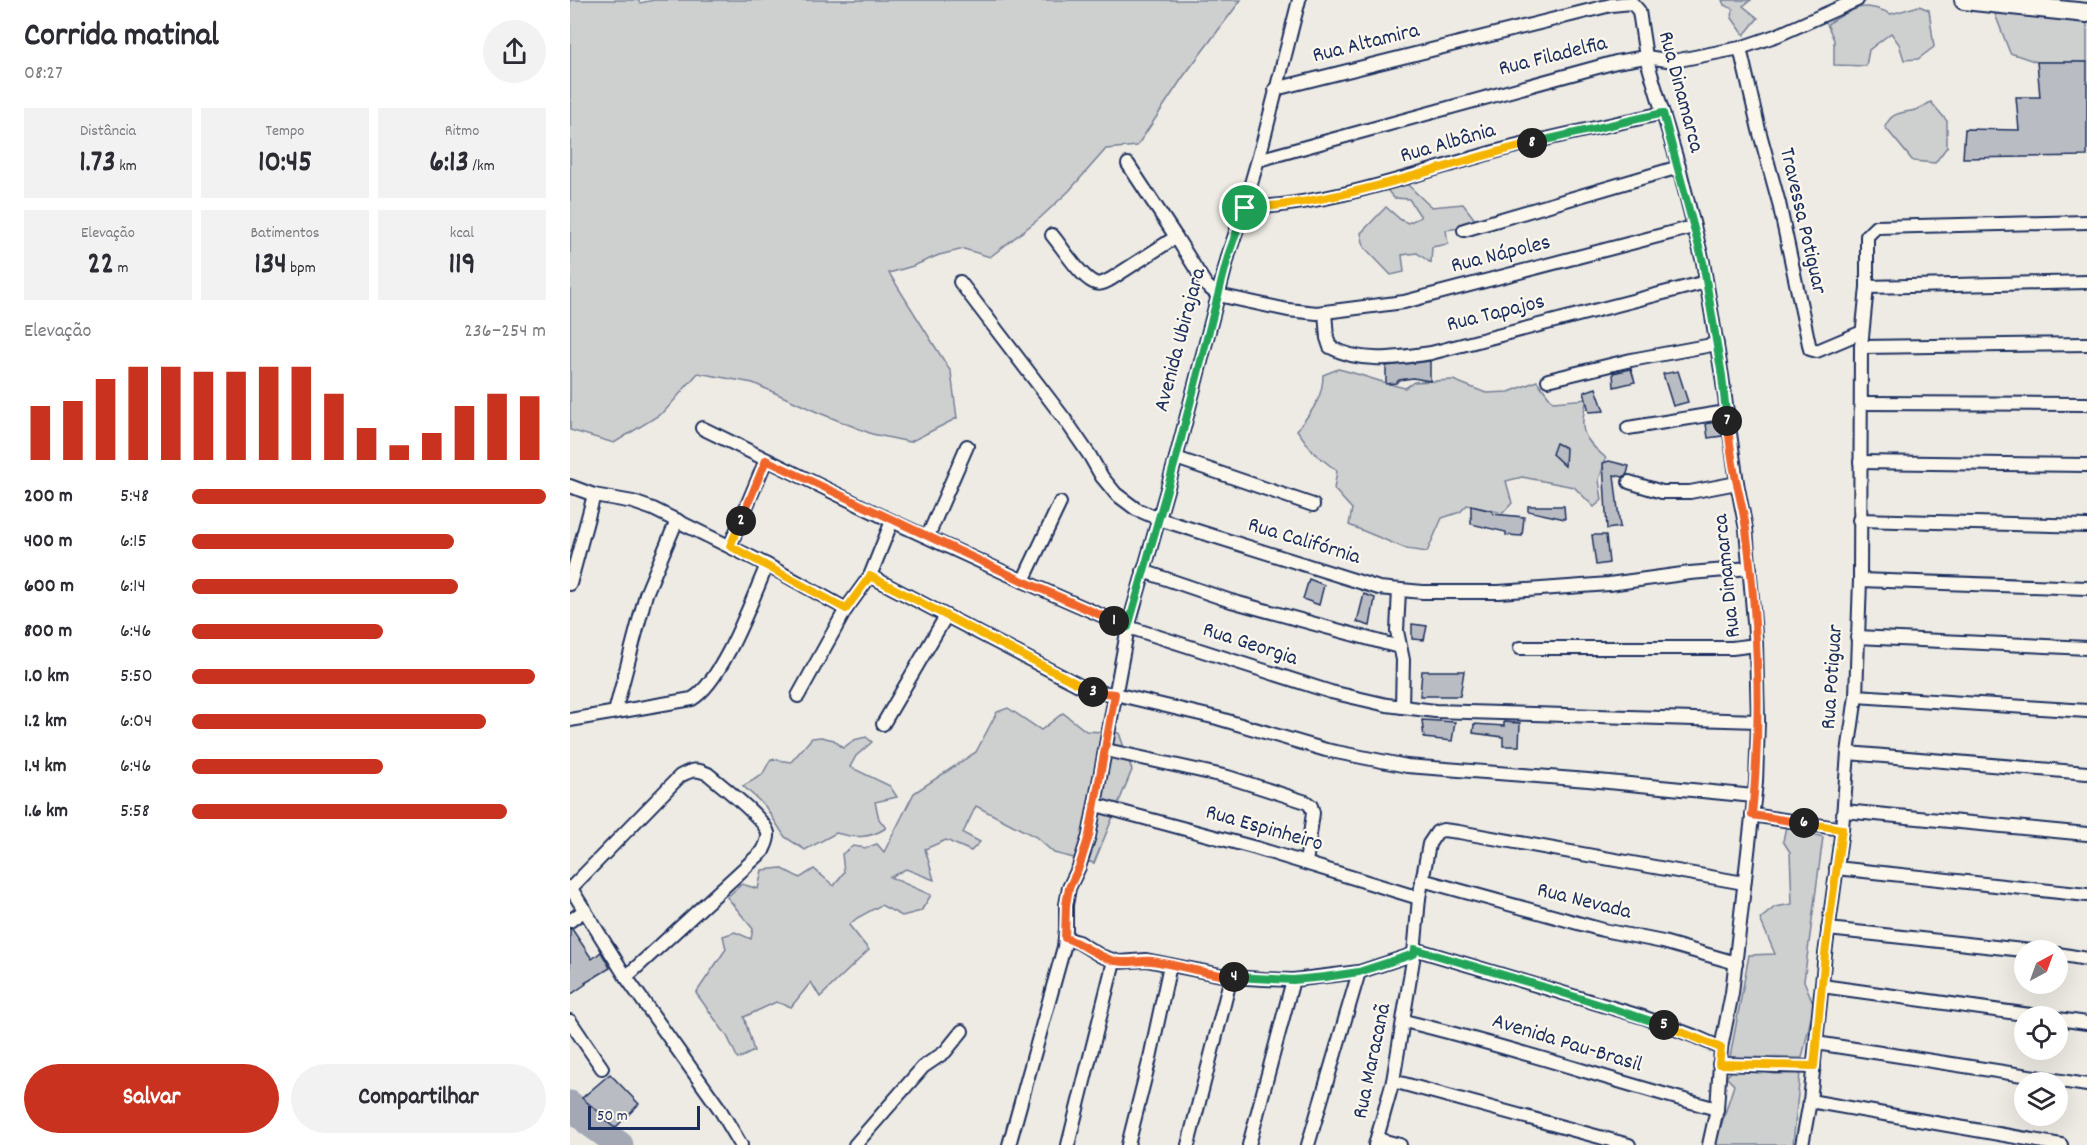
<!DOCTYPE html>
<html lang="pt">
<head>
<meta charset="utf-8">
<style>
	body { margin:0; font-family:Dekko,sans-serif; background:#f2f2f3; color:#2b2b33; height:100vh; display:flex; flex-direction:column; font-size:22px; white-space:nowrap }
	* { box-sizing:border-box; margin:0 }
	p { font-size:20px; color:#7c7c81 }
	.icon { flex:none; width:33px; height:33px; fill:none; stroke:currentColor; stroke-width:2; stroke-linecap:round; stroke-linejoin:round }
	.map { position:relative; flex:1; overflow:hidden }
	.panel { display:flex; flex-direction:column; background:#fff; width:570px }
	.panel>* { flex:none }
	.needle { width:39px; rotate:41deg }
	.fabs { position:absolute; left:1444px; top:940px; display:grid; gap:12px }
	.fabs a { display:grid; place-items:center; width:54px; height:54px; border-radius:50%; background:#fff; box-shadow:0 6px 24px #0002; font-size:30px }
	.scale { position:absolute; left:18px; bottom:15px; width:112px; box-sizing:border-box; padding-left:6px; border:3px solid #1b2f5e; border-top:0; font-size:16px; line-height:21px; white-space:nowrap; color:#1b2f5e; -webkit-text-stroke:4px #fbf7ec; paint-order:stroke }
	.pin { position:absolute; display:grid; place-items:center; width:51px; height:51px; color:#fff; margin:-26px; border:3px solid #fff; border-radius:50%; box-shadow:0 2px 6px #0007 }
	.km { position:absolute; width:30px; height:30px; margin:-15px; border-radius:50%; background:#222; color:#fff; font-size:16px; line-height:30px; text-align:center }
	.round { display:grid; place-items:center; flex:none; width:63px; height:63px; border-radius:32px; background:#f2f2f3 }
	.headline { display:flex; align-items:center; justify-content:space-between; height:102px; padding:0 24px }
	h1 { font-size:33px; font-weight:700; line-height:45px }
	.metrics { display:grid; grid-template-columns:repeat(3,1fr); gap:9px; height:102px; padding:6px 24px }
	.metrics div { display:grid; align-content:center; border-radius:0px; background:#f2f2f3; text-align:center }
	.metrics b { font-size:30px; font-weight:700 }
	.metrics small { font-size:16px; font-weight:400 }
	.metrics p { font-size:16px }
	.chart { height:168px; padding:12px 24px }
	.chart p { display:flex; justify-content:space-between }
	.chart svg { width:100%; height:108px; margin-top:6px; stroke:#c8321e; stroke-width:6 }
	.action { display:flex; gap:12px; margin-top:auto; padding:12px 24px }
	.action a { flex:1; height:69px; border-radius:36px; background:#c8321e; color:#fff; font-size:24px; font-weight:700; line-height:69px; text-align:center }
	.action a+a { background:#f2f2f3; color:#2b2b33 }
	ul { padding:0 24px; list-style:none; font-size:20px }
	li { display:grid; grid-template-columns:96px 72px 1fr; align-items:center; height:45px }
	li i { height:15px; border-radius:8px; background:#c8321e }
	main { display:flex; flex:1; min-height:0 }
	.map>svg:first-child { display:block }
</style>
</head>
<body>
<main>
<section class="panel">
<div class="headline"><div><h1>Corrida matinal</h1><p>08:27</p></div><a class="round"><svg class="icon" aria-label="share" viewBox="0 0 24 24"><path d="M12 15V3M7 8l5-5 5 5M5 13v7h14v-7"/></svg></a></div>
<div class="metrics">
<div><p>Distância</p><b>1.73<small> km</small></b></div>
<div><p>Tempo</p><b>10:45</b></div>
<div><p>Ritmo</p><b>6:13<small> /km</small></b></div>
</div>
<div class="metrics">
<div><p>Elevação</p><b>22<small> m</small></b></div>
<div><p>Batimentos</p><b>134<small> bpm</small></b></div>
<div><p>kcal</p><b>119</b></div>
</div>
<div class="chart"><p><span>Elevação</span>236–254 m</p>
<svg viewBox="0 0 160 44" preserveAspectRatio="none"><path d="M5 44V22M15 44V20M25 44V11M35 44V6M45 44V6M55 44V8M65 44V8M75 44V6M85 44V6M95 44V17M105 44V31M115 44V38M125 44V33M135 44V22M145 44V17M155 44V18"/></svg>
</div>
<ul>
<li><b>200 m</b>5:48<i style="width:100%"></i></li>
<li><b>400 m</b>6:15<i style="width:74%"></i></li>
<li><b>600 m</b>6:14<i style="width:75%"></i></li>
<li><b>800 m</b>6:46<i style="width:54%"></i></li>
<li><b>1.0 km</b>5:50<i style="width:97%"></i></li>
<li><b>1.2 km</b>6:04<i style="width:83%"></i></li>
<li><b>1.4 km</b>6:46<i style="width:54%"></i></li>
<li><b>1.6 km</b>5:58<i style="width:89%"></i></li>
</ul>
<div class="action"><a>Salvar</a><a>Compartilhar</a></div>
</section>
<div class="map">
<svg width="1517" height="1145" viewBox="0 0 1517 1145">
	<rect width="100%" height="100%" fill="#eeebe4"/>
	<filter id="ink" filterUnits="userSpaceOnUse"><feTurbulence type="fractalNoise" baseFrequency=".0167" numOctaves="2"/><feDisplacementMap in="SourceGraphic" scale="12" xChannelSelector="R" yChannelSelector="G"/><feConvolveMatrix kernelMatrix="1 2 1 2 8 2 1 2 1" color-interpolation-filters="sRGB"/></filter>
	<g filter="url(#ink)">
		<g fill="#cecfcf" stroke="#747f96" stroke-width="1.5">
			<polygon points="0,0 68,0 70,3 84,0 671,0 613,77 567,146 536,149 499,191 470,218 420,257 394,249 369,255 343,266 319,273 381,372 387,418 340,442 302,434 247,412 183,383 128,373 94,412 44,443 0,430"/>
			<polygon points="1152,0 1181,0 1173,6 1188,18 1174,35 1162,18 1163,9 1154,5"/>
			<path d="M1349,6l10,4 5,37 -16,12 -14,1 -5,-16 -8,-11 -22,17 -3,16 -32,-1v-25l-7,-16c27,-15 34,-24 64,-10z"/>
			<polygon points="1438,11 1517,21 1517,62 1467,62 1440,53 1425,14"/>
			<path d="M1361,102l16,19v26l-12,16 -22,-2 -28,-34c7,-17 19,-13 33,-18 5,-2 9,-5 13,-7z"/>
			<polygon points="837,184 861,207 893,204 909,225 876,230 878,244 862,247 861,263 847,253 832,255 834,272 821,275 794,247 791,233 816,207 831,220 838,223 851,217 839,199 824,198 817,190"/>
			<path d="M768,369c23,5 44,14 67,19l9,-6 39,-2 33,13 23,-1 28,-11 16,21 34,-3c-8,31 -6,38 19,59l-7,22 3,20 -8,7 -20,-20 -52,-10 -16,4 6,22 -9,10 -36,-8 -7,7 -18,6 -15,34 -20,-3 -58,-24 3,-16 -18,-20 3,-18 -24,-19 -16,-22c14,-18 26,-31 26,-55z"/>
			<polygon points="438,708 471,730 493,713 516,731 549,733 562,770 524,863 484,853 466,837 406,806 393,833 410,842 401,851 376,840 355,849 364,880 336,869 320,877 361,895 351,911 332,916 311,905 287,918 279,925 299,950 250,997 241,982 221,1007 206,1002 174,1017 184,1051 168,1059 157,1036 126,993 156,949 153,936 165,932 181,939 183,929 157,897 172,884 188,889 192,870 211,868 230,878 244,869 264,886 274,872 272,854 283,846 296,848 307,844 314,852 344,793 406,752 427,712"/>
			<path d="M251,737l13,3 9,8 11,-8 12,-3 6,5 -16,14 -6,11 40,19 7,11 -22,5 4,17 7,9c-17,11 -31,10 -50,5l-31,17 -20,-13 -20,-31 -22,-20 19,-11 9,-16 20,3 21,-24z"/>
			<polygon points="1216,826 1253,837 1234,981 1244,1005 1232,1058 1160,1057 1179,955 1205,954 1190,919 1205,907 1222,904 1220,852 1213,841"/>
			<polygon points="1163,1070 1192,1071 1204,1074 1230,1073 1223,1145 1145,1145 1164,1085 1156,1077"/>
		</g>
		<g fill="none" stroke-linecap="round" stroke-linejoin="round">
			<polyline stroke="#a3a8b4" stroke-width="27" points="0,1104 18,1122 50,1145"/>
		</g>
		<g fill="#b9bcc3" stroke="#1b2f5e" stroke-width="1.5">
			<polygon points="1467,62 1517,62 1517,156 1393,158 1395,129 1449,130 1446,97 1470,97"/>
			<polygon points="860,361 860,381 843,378 829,380 826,383 816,384 816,366"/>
			<polygon points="1061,369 1065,382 1044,387 1043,373"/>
			<polygon points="1108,371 1118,402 1103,406 1093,374"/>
			<polygon points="1026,388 1034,411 1019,412 1014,392"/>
			<polygon points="1150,421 1152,436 1138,438 1136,424"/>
			<polygon points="986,443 996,448 995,466 982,454"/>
			<polygon points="1039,461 1059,466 1057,474 1053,477 1044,475 1050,527 1037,529 1033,463"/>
			<polygon points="901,506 922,511 923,514 954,517 952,536 936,535 936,532 901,524"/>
			<polygon points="958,506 994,506 995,519 958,511"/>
			<polygon points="1022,535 1036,535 1039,563 1026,565"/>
			<polygon points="739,579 754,585 749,605 733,599"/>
			<polygon points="794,594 805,598 800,626 787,622"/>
			<polygon points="842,624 857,626 854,640 842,639"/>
			<polygon points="852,671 894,671 890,696 850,696"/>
			<polygon points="852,720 885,722 882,741 854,738"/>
			<polygon points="934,722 950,723 949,746 933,746 933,737 903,733 904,724 934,726"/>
			<polygon points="0,929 2,929 22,959 31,952 40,968 15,983 16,984 0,995"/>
			<polygon points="40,1074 69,1104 45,1128 36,1121 37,1119 12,1098"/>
		</g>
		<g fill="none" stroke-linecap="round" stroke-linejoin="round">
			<g stroke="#1b2f5e" stroke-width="16">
				<g id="street">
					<polyline points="1170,48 1189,130 1209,203 1240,349 1247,351 1292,332"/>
					<polyline points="705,89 1041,5 1062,3 1069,11 1076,57 1109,167 1133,262 1152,376 1167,483 1176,529 1186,645 1188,721 1186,782 1162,993 1151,1048 1147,1109 1139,1145"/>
					<polyline points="688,160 1046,62 1076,57 1104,61 1170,48 1208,35 1287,0"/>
					<polyline points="558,164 606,237"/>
					<path d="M674,208c86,-3 167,-33 250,-56 55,-15 112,-26 169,-39"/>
					<polyline points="894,230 1109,167"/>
					<path d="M482,235c11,13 27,40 41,47 7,4 12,0 18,-3l65,-42 30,48 12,10 70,15 29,3 87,-11 289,-75"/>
					<polyline points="390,282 496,421 520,456 532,477 546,494 566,509 589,519 809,588 853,592 929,592 1039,584 1120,573 1180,568"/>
					<polyline points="1297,287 1517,282"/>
					<path d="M755,312l2,26 3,9c31,17 67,11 101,6l275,-71"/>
					<polyline points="1291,347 1517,344"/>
					<polyline points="978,380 1061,360 1147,344"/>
					<polyline points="1291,403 1517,404"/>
					<polyline points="132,428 322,521 453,581 558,627 761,692 817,705 865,711 1188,721"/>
					<polyline points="1058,428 1156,412"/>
					<polyline points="606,458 743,505"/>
					<polyline points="1290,462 1517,465"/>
					<polyline points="1059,482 1092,492 1120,492 1167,483"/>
					<polyline points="0,486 24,495 63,502 83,509 197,565 276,609"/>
					<polyline points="1289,520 1517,526"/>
					<polyline points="358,536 397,446"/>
					<polyline points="160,546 196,460"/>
					<polyline points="573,571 661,601 829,647"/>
					<polyline points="300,576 522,692 545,694 647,718 756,750 837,766 1018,780 1184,796"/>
					<polyline points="1290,580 1517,588"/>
					<polyline points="453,581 490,503"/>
					<polyline points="0,584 24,495"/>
					<polyline points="829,590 827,631 833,660 832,707"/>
					<polyline points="1287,637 1517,648"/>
					<polyline points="950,648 1162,648 1186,645"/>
					<polyline points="228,696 276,609 300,576 322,521"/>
					<polyline points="1286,696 1517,711"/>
					<polyline points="45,712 76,594 107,520"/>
					<path d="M0,720l122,-21c31,-18 60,-100 75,-134"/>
					<polyline points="313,724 376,616"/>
					<polyline points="536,750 658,777 736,802 741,806 743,813 736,863"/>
					<polyline points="1278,753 1517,773"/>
					<polyline points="526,805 686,848 849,898"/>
					<polyline points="1274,811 1517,834"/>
					<polyline points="1182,815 1272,829"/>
					<polyline points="1266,868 1517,895"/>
					<polyline points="852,880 1033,930 1093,942 1166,963"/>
					<polyline points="0,887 56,977 149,1108 171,1145"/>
					<path d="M1,888l109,-112c11,-6 16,-8 28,-2 13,11 57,45 60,59 1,7 -3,13 -5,18l-137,126"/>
					<polyline points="0,921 15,910"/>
					<polyline points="1258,929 1462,951"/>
					<polyline points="495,938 508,942 531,956 549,962 576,960 661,977 694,979 723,980 789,972 844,954"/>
					<polyline points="845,949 1073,1017 1124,1036 1151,1048"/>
					<polyline points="1488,954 1517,959"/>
					<polyline points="1252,986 1475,1017"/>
					<polyline points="1488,1019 1517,1023"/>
					<polyline points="0,1021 32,1068"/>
					<path d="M834,1021c105,25 208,60 313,88"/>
					<polyline points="1246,1043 1517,1085"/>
					<polyline points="1149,1064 1244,1067"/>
					<polyline points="823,1081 1059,1145"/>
					<polyline points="1240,1101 1491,1145"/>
					<polyline points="807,1139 830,1145"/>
					<polyline points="285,1145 353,1067 375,1052 392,1031"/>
					<polyline points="439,1145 494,947 496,929 496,905 499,888 509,867 519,836 558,627 606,458 659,253 674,208 693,142 729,0"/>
					<polyline points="498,1145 544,961"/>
					<polyline points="558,1145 580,1058 600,965"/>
					<polyline points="618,1145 661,977"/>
					<polyline points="679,1145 723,980"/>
					<polyline points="738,1145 789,972"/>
					<polyline points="805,1145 823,1081 844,954 849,898 859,844 867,832 873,830 889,832 1174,883"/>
					<polyline points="1232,1145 1240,1101 1255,954 1272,829 1278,753 1286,696 1290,580 1291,347 1297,287 1297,236 1306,227 1517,222"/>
				</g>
			</g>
			<g stroke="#1b2f5e" stroke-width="22">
				<polyline id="secondary" points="1394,0 1517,13"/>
			</g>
			<use href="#street" stroke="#fbf7ec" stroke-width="12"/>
			<use href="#secondary" stroke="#fbf7ec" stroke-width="18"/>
		</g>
	</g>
	<g fill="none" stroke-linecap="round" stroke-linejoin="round" filter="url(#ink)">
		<g stroke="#fff" stroke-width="12">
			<polyline id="split-1" points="544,621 558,627 606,458 659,253 675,208"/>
		</g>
		<g stroke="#fff" stroke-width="12">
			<polyline id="split-2" points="171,521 196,460 453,581 544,621"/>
		</g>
		<g stroke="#fff" stroke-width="12">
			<polyline id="split-3" points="171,521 160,546 276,609 300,576 523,692"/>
		</g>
		<g stroke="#fff" stroke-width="12">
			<path id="split-4" d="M523,692l22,2 -26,142 -10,31 -10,21 -3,17 -1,33c19,6 33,19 50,23 11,3 25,-1 37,0 27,4 54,13 82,16"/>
		</g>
		<g stroke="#fff" stroke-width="12">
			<polyline id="split-5" points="664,977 723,980 755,977 789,972 844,954 845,949 971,986 1094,1025"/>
		</g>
		<g stroke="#fff" stroke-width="12">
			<polyline id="split-6" points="1094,1025 1151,1048 1149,1064 1244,1066 1255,954 1272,829 1234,823"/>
		</g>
		<g stroke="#fff" stroke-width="12">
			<path id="split-7" d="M1157,421c3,21 5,43 10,63 3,15 7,29 9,45 12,95 16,191 6,286l52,8"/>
		</g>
		<g stroke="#fff" stroke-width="12">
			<polyline id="split-8" points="962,143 1093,113 1133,262 1152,376 1157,421"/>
		</g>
		<g stroke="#fff" stroke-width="12">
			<path id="split-9" d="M675,208c98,-4 192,-42 287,-65"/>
		</g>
		<use href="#split-1" stroke="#22a559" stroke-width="8"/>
		<use href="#split-2" stroke="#f0652b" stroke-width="8"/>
		<use href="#split-3" stroke="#f5b400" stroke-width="8"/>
		<use href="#split-4" stroke="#f0652b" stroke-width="8"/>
		<use href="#split-5" stroke="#22a559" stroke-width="8"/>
		<use href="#split-6" stroke="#f5b400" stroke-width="8"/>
		<use href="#split-7" stroke="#f0652b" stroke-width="8"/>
		<use href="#split-8" stroke="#22a559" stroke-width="8"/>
		<use href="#split-9" stroke="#f5b400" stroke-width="8"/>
	</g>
	<g text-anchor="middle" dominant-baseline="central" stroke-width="4.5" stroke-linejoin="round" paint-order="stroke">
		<g font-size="22" fill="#1b2f5e" stroke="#fbf7ec">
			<text transform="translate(796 44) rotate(-14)">Rua Altamira</text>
			<text transform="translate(983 57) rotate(-14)">Rua Filadelfia</text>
			<text transform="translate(1110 92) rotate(75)">Rua Dinamarca</text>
			<text transform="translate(878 144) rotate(-16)">Rua Albânia</text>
			<text transform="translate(1232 221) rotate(77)">Travessa Potiguar</text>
			<text transform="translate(931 255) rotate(-14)">Rua Nápoles</text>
			<text transform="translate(926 314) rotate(-14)">Rua Tapajos</text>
			<text transform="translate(611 340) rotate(-75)">Avenida Ubirajara</text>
			<text transform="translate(734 542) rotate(17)">Rua Califórnia</text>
			<text transform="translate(1158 576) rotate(-96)">Rua Dinamarca</text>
			<text transform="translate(680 645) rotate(18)">Rua Georgia</text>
			<text transform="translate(1263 677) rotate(-86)">Rua Potiguar</text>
			<text transform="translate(694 829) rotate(16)">Rua Espinheiro</text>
			<text transform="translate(1014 902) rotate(14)">Rua Nevada</text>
			<text transform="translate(997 1044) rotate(17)">Avenida Pau-Brasil</text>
			<text transform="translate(803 1061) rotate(-78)">Rua Maracanã</text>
		</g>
	</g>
</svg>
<div class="fabs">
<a><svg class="needle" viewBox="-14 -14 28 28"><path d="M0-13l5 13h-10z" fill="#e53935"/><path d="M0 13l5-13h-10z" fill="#7c7c81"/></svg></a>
<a><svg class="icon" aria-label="locate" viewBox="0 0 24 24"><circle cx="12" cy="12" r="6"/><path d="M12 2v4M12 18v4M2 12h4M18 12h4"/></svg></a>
<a><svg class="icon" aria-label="layers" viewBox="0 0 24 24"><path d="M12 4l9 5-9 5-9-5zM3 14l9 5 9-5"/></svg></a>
</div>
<div class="scale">50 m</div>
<div class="pin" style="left:675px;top:208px;background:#1e9e55"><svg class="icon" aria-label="arrive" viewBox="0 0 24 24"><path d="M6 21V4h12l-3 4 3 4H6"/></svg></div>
<b class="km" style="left:544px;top:621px">1</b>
<b class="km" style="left:171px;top:521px">2</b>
<b class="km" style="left:523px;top:692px">3</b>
<b class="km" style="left:664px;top:977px">4</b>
<b class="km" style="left:1094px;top:1025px">5</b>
<b class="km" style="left:1234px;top:823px">6</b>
<b class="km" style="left:1157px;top:421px">7</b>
<b class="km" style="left:962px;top:143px">8</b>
</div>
</main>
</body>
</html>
